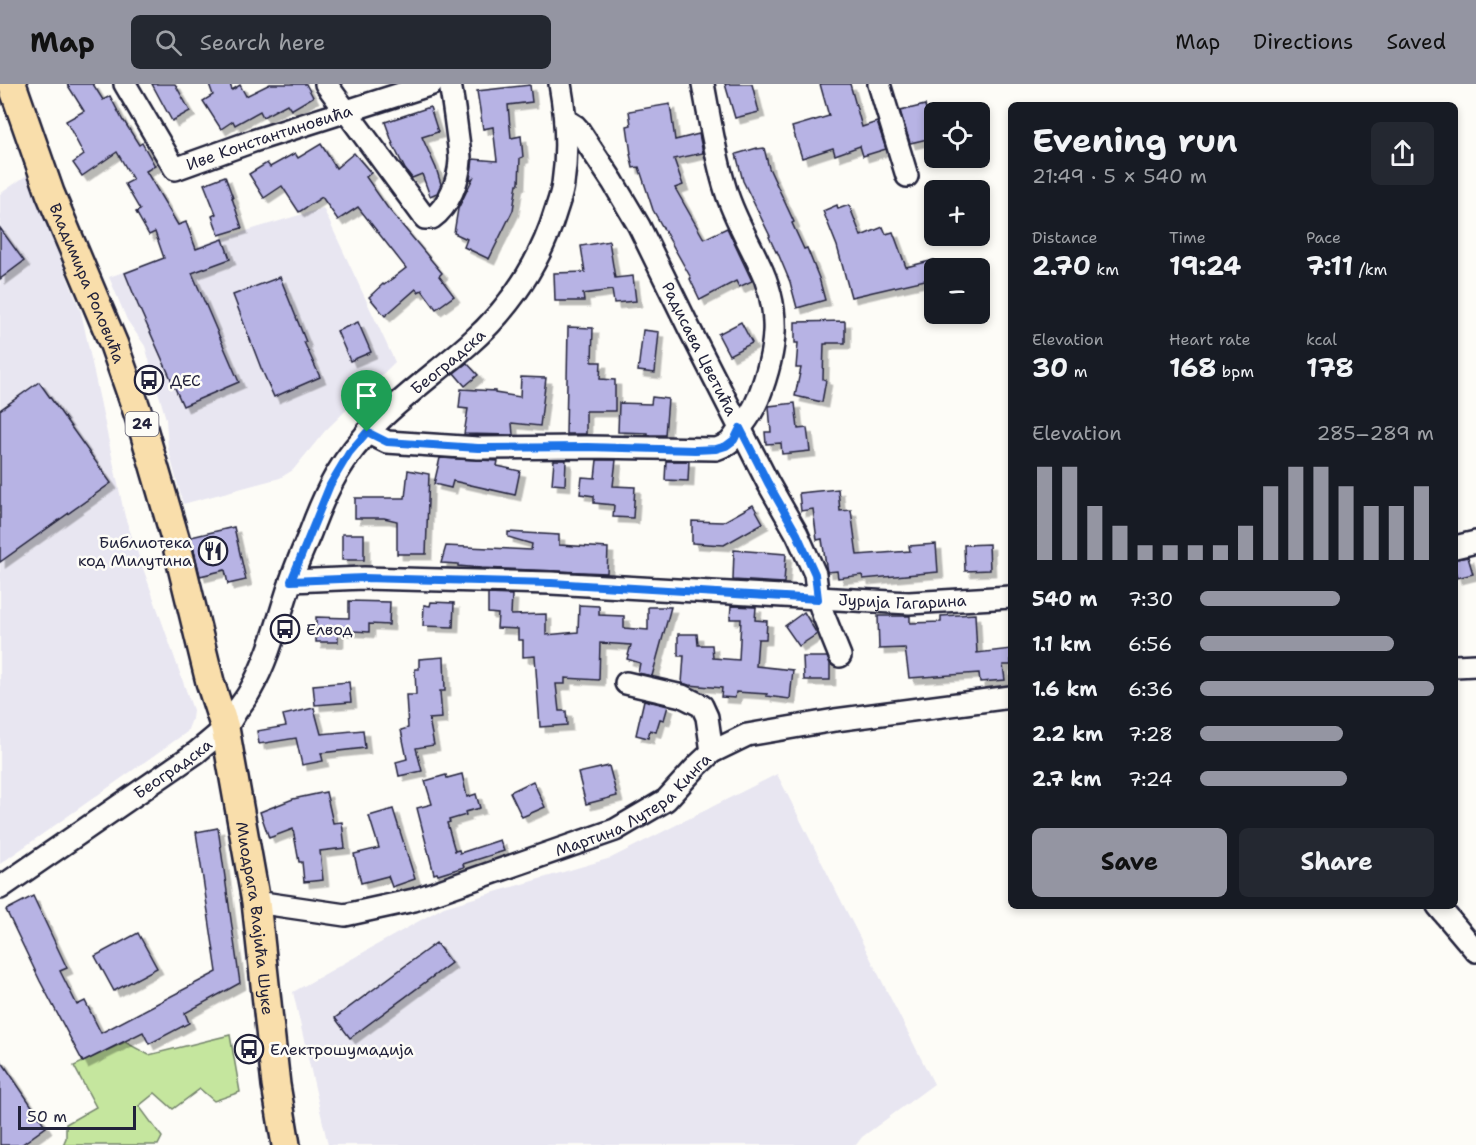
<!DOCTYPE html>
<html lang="en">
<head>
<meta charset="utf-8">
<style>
	body { margin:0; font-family:"Shantell Sans",sans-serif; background:#242831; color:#f1f3f6; height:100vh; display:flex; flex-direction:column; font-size:22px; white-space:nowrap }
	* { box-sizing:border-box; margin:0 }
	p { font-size:20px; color:#9ea1a6 }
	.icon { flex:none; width:33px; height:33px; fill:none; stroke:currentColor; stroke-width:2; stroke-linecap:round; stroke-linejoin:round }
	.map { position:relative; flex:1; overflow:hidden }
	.sheet { position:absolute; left:1008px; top:18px; width:450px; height:807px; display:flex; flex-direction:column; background:#171b24; border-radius:9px; box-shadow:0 3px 9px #0003 }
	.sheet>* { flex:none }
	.buttons { position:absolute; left:924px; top:18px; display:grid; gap:12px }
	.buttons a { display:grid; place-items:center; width:66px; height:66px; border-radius:9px; background:#171b24; box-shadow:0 3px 9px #0003; font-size:30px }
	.scale { position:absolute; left:18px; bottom:15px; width:118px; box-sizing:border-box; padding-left:6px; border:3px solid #22223b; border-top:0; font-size:16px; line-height:21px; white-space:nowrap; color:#22223b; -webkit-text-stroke:4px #fdfcf7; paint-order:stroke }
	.pin { position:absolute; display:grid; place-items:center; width:51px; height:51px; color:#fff; margin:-62px -26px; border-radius:50% 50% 50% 0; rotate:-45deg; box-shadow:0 0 6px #0007 }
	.pin .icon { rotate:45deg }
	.round { display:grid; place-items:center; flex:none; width:63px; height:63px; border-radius:9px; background:#242831 }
	.overview { display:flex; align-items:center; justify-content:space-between; height:102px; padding:0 24px }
	h1 { font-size:33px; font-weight:700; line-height:45px }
	.figures { display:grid; grid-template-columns:repeat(3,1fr); gap:9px; height:102px; padding:6px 24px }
	.figures div { display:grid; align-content:center }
	.figures b { font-size:26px; font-weight:700 }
	.figures small { font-size:16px; font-weight:400 }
	.figures p { font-size:16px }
	.chart { height:168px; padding:12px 24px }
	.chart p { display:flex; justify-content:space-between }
	.chart svg { width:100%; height:108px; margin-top:6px; stroke:#9495a2; stroke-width:6 }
	.action { display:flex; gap:12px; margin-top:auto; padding:12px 24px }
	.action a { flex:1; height:69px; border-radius:9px; background:#9495a2; color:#111; font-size:24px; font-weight:700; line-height:69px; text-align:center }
	.action a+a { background:#242831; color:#f1f3f6 }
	ul { padding:0 24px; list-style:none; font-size:20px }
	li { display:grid; grid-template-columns:96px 72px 1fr; align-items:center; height:45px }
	li i { height:15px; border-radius:8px; background:#9495a2 }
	header { display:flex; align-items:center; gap:36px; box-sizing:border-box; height:84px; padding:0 30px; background:#9495a2; color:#111 }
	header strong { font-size:28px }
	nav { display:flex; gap:33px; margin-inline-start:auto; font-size:21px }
	.search { width:420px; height:54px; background:#242831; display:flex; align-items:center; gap:15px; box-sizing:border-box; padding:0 21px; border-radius:9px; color:#9ea1a6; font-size:22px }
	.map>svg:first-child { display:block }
</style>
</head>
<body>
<header>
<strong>Map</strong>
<div class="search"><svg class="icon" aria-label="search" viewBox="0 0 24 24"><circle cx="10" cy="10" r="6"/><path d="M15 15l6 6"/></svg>Search here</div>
<nav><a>Map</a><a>Directions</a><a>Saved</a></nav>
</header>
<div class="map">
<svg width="1476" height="1061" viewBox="0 0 1476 1061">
	<defs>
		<filter id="shadow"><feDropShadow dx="5.5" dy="5.5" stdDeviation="0" flood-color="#0004"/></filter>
	</defs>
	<rect width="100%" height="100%" fill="#fdfcf7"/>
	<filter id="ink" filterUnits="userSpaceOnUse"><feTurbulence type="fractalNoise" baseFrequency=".0167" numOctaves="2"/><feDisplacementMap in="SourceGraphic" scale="12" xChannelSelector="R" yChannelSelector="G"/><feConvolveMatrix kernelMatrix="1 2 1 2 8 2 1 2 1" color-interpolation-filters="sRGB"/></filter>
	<g filter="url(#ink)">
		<g fill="#e8e6f1">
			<polygon points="27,91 81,228 125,433 193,626 192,635 187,648 0,780 0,110"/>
			<polygon points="323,124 395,278 325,347 293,386 280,394 183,420 168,364 166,335 145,262 127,236 109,193 219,155"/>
			<polygon points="777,690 934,1000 862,1053 856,1061 328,1061 293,908 444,823 611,774"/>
		</g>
		<polygon fill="#c5e69e" stroke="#74846c" stroke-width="1.5" points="230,951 240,1008 214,1017 200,1005 173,1025 155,1009 139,1022 162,1053 158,1061 63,1061 66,1054 66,1040 96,1023 74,982 125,958 149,971"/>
		<g fill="#b7b3e4" stroke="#22223b" stroke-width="1.5" filter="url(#shadow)">
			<polygon points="67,0 93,0 103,16 110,12 123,37 124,37 139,61 142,59 155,82 146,87 178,141 186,138 196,165 223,155 230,175 192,189 239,298 183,322 138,221 125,189 164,174 155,148 149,151 136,128 140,126 125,100 133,96 117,68 82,92 73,79 84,71 66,37 84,27"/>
			<polygon points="152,0 175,0 190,27 172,37"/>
			<polygon points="209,0 230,0 232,6 240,1 246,12 270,0 306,0 313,13 291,26 287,20 263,33 260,27 235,41 233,37 221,45 203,17 213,11"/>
			<polygon points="725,0 752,0 759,28 735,34"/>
			<polygon points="820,0 850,0 862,43 877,38 886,65 863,72 860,62 835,71 833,64 802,74 792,43 829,32"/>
			<polygon points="530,1 532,18 508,21 511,54 521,52 523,73 520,74 519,100 517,100 513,126 489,175 464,163 467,155 454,149 458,125 473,94 470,96 473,75 497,77 493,43 483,45 477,7"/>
			<polygon points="670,20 675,56 699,50 703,69 674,75 683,101 675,104 704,155 727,144 752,197 739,203 736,197 700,216 690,195 691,194 653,126 639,83 633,84 630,70 631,70 627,42 631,41 629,27"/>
			<polygon points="925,21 932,54 910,59 900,27"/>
			<polygon points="430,23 438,48 422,53 436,84 441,100 437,109 430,112 422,90 412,94 405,85 394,63 385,38"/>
			<polygon points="321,60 336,84 354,69 371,89 366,93 387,123 442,189 439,192 454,212 436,225 422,206 418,208 416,205 385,232 369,213 383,200 384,201 406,184 358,123 338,136 322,113 299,128 282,102 264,114 249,90 267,79 270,83 295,69 298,74"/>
			<polygon points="757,64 757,65 764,64 769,84 794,138 792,139 804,165 807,164 819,194 825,216 797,224 790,198 777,167 776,168 769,153 770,152 743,97 736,70"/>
			<polygon points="225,92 233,114 232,114 242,144 219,151 212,132 216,130 204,100"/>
			<polygon points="837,121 838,125 849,121 861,152 883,143 886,150 893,148 906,183 934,176 934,194 851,213 837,162 823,127"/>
			<polygon points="0,144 24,177 0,195"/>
			<polygon points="609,157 615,194 633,192 636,217 614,219 612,206 583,210 584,217 555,217 554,189 585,188 581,162"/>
			<polygon points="280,193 306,258 304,258 320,293 274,313 261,284 233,211"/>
			<polygon points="845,237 845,259 827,259 827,260 824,260 823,295 826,296 822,318 795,312 801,284 796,284 798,259 795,259 795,238"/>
			<polygon points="358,238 371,268 350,277 337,247"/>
			<polygon points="741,238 752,259 729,271 718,250"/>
			<polygon points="568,243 593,244 592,278 601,278 600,295 615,296 615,327 586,327 586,350 566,350"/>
			<polygon points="643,246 659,248 655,289 638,287"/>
			<polygon points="467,279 478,291 465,302 454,289"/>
			<polygon points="521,293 546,294 540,342 512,339 513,351 464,350 468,325 459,324 461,305 495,307 495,309 520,313"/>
			<polygon points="39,298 111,399 0,478 0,326"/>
			<polygon points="652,313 668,315 665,351 648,351 648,349 618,348 619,319 651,320"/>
			<polygon points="795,319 798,345 807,344 810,367 782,370 781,359 766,360 765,348 771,348 769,323 769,322"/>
			<polygon points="440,374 498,377 497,382 520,387 515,411 453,397 451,404 434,400"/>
			<polygon points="554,376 566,376 565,401 552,400"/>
			<polygon points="597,376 616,376 613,402 635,403 633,434 613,433 614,421 594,419 594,412 580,410 582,393 595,394"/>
			<polygon points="666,377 689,377 688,397 665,396"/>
			<polygon points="408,386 429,390 426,470 397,470 397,437 384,434 355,434 355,414 405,414"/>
			<polygon points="838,405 840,427 851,426 857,471 910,467 909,462 936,460 938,488 863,495 862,491 838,494 837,487 827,488 822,455 817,456 813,425 801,427 799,409"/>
			<polygon points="753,421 763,439 724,461 692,459 692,437 723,438"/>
			<polygon points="234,443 246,496 228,500 225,486 200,492 191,453"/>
			<polygon points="508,448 559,451 559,461 608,464 607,489 481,484 458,482 458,480 441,479 446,462 531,466 532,460 508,453"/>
			<rect x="342" y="450" width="22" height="26"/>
			<polygon points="989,460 990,486 965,487 964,461"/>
			<polygon points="734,466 786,470 784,499 733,496"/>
			<polygon points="1468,473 1473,490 1457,494 1455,486 1455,475"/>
			<polygon points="488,510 512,511 511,531 546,530 546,551 578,548 579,521 599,522 599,531 624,532 624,544 648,546 648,523 671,523 652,592 638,589 640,579 627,575 631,561 600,559 599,596 565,594 565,600 556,600 559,627 566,627 567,641 540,643 535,572 523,573 523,556 518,556 518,545 497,544 498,530 488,529"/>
			<polygon points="349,517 390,518 389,541 369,540 369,548 338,546 338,558 316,558 316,533 349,534"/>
			<polygon points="431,518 454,519 453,543 423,542 424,521 430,522"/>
			<polygon points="731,522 756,523 755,536 767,537 766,555 758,555 756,582 793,586 790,615 766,612 767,610 736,608 735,614 721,613 722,604 689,601 682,599 684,572 678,572 678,550 697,550 698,561 712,561 713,574 739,576 741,535 730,535"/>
			<polygon points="804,528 817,550 799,562 785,542"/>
			<polygon points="975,530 977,569 1011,565 1011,581 1003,581 1005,596 980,598 979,589 909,594 905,564 879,565 878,532 910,532 910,539 941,538 941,532"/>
			<polygon points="444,573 445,607 440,607 442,634 429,635 434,661 416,664 422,687 399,692 396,678 407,675 401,646 408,644 406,611 416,611 415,585 419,585 419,575"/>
			<polygon points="803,573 827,573 830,579 830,596 804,596"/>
			<polygon points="349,598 351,618 315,621 313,601"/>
			<polygon points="644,616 668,622 664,636 660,635 656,648 650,646 648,654 636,651"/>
			<polygon points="314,624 321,650 363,646 365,664 321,669 323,677 302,681 296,654 259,660 257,647 286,642 283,631"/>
			<polygon points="609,682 617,712 586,720 578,689"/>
			<polygon points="462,690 467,713 476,710 480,724 465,728 466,731 449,736 450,738 447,739 455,767 459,766 460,769 500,756 504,767 463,780 464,783 438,791 437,789 434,790 417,724 432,720 425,697 446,691 447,694"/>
			<polygon points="533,697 545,723 522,733 510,708"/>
			<polygon points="326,708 333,739 342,738 345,764 320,767 323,796 304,798 302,778 299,778 293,745 269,754 260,728 293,715"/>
			<polygon points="393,725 415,795 392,803 388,792 361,799 354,770 379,764 369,732"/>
			<polygon points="218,744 240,899 185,929 189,939 149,960 143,948 83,978 40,897 6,826 33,812 67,884 60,887 77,921 85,917 101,949 217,888 196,748"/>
			<polygon points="138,849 157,884 114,907 95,872"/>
			<polygon points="436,859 451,879 350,954 335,934"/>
			<polygon points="0,975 46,1043 21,1061 0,1061"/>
		</g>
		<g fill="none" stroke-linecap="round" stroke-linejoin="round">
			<g stroke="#22223b" stroke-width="26">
				<g id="minor">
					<path id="s1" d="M125,0l50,85 78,-28 179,-57"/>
					<path d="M326,0l99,134h7c17,-12 27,-38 28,-58 0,-10 -2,-20 -3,-29 -2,-16 -4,-31 -7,-47"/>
					<polyline points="879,0 907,92"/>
					<path id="s2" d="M565,38c6,0 9,2 13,7l35,53 26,44 50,102 79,155 29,51 18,40 3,25 5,15 17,42"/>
					<path d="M367,348l20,10 91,6 109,-1 129,2c18,-6 15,-10 26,-23 7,-9 12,-17 16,-27 19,-49 24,-89 0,-137 -11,-24 -24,-45 -32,-71 -11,-35 -16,-71 -23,-107"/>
					<polyline points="1455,463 1476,458"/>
					<path id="s3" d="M291,497l73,-3 187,5 358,20 102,-6"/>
					<polyline points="1455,582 1476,581"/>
					<polyline points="626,599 682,612 702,622 707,633 712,668"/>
					<path id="s4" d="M0,804l197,-136c9,-8 19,-15 28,-24 5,-5 8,-12 12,-18 5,-7 10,-13 13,-19 19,-33 28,-71 40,-107 5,-17 13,-34 20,-51 7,-19 15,-39 26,-58 31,-54 85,-89 132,-130 42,-37 72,-81 88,-135 3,-9 6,-17 7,-26 5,-33 3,-67 -3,-100"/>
					<path id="s5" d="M256,818l89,13 69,-15 201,-70 51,-30 32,-35 14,-13 35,-17 88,-15 176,-23"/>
					<polyline points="1438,822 1476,867"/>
				</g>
			</g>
			<g stroke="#22223b" stroke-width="32">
				<g id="major">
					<path id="s6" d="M12,0l38,109 64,152 28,80 33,113 35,144 15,46 31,174 20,183 10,60"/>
				</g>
			</g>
			<use href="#minor" stroke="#fdfcf7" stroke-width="21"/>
			<use href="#major" stroke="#f9deab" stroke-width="27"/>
		</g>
	</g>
	<g fill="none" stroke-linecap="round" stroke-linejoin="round" filter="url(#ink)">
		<g stroke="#fff" stroke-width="12">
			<polygon id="route" points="740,344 768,399 797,450 815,490 818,515 551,499 364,494 291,497 330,401 349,369 367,348 387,358 478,364 587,363 695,366 716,365 726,362 734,356"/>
		</g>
		<use href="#route" stroke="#1a73e8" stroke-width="8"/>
	</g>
	<defs>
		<g id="bus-ring" transform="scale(1.5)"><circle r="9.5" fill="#fdfcf7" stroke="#22223b" stroke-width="1.5"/><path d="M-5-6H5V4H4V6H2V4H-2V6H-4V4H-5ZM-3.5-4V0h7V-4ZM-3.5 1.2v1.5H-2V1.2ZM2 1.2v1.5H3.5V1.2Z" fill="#22223b"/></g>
		<g id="restaurant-ring" transform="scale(1.5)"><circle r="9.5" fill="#fdfcf7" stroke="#22223b" stroke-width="1.5"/><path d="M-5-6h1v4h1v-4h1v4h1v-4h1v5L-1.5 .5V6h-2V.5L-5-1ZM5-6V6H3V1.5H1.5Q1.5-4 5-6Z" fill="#22223b"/></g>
	</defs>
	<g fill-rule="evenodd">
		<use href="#bus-ring" x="149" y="296"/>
		<use href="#restaurant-ring" x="213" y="467"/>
		<use href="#bus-ring" x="285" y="545"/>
		<use href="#bus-ring" x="249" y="965"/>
	</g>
	<g text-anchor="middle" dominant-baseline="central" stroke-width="5" stroke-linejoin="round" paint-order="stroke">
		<rect fill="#fdfcf7" stroke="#646373" stroke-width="1.5" x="125.5" y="328" width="33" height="24" rx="4.5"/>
		<g font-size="15" font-weight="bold" fill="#22223b">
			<text x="142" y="340">24</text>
		</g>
		<g font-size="16" fill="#22223b" stroke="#fdfcf7">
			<text stroke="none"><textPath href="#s1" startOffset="198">Иве Константиновића</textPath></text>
			<text stroke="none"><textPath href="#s6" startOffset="213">Владимира Роловића</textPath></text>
			<text stroke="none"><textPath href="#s2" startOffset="267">Радисава Цветића</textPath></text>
			<text stroke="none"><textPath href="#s4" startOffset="714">Београдска</textPath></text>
			<text stroke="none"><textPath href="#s3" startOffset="612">Јурија Гагарина</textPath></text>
			<text stroke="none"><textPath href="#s4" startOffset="210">Београдска</textPath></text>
			<text stroke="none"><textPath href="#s5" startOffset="402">Мартина Лутера Кинга</textPath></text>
			<text stroke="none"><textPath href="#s6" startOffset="872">Миодрага Влајића Шуке</textPath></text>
		</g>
		<g font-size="16" fill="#22223b" stroke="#fdfcf7" text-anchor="start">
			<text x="170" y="296">ДЕС</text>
			<text x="192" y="458" text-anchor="end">Библиотека<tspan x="192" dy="18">код Милутина</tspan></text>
			<text x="306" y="545">Елвод</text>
			<text x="270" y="965">Електрошумадија</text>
		</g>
	</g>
</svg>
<div class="buttons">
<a><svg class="icon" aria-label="locate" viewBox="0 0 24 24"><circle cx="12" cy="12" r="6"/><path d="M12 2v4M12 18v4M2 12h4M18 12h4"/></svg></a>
<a>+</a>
<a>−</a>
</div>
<div class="scale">50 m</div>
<div class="pin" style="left:367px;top:348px;background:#1e9e55"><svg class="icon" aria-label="arrive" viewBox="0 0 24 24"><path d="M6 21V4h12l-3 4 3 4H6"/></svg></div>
<section class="sheet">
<div class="overview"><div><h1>Evening run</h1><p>21:49 · 5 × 540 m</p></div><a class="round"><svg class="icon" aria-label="share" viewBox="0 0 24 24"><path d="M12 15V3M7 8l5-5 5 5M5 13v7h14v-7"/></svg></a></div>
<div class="figures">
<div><p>Distance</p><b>2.70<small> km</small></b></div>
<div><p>Time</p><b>19:24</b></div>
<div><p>Pace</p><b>7:11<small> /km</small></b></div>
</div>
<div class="figures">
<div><p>Elevation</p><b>30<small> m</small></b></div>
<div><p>Heart rate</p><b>168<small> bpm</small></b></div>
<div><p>kcal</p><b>178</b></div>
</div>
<div class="chart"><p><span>Elevation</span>285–289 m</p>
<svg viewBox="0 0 160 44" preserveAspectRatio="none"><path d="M5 44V6M15 44V6M25 44V22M35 44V30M45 44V38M55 44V38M65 44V38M75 44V38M85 44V30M95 44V14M105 44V6M115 44V6M125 44V14M135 44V22M145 44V22M155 44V14"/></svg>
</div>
<ul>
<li><b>540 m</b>7:30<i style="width:60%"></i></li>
<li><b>1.1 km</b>6:56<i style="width:83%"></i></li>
<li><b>1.6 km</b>6:36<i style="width:100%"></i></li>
<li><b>2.2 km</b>7:28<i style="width:61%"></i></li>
<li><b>2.7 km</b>7:24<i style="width:63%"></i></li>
</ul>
<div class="action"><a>Save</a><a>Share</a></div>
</section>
</div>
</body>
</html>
